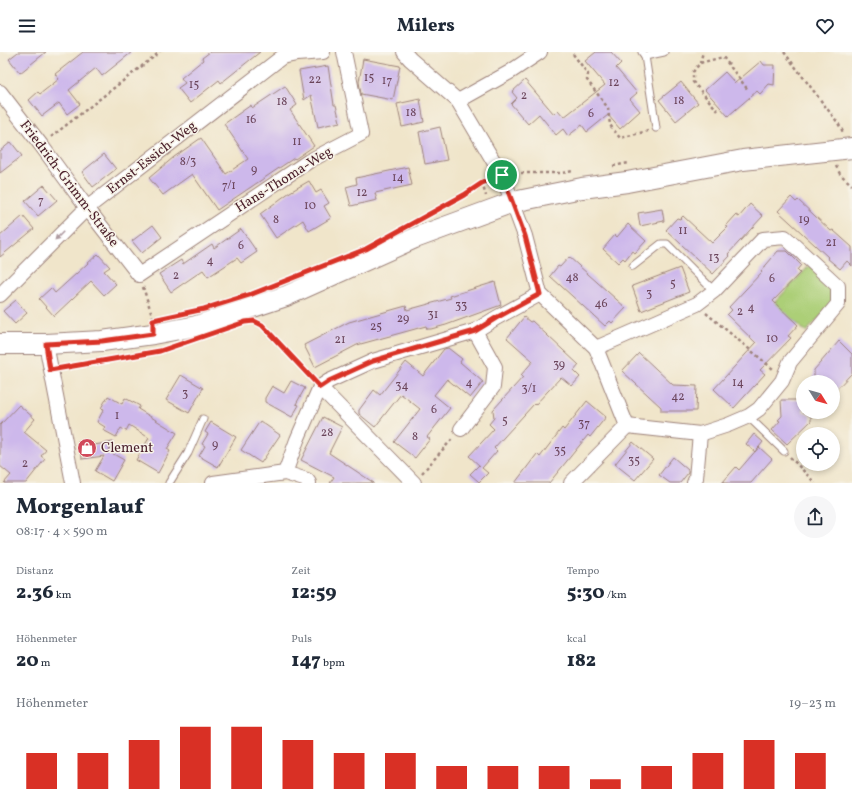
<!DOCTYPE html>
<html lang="de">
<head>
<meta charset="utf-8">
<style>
	body { margin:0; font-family:Vollkorn,serif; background:#f6f6f7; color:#1f2937; height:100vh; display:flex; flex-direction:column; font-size:15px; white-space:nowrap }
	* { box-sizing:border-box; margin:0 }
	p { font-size:13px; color:#747a83 }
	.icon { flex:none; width:22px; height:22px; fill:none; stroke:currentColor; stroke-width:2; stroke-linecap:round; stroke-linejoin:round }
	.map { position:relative; height:431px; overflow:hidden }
	.side { display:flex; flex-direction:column; background:#fff; flex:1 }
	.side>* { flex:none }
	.needle { width:26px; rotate:127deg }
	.controls { position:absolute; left:796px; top:323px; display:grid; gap:8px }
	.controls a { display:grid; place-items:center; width:44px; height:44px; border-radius:50%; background:#fff; box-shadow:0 2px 6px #0003; font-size:20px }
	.pin { position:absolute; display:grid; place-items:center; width:34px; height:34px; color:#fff; margin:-17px; border:2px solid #fff; border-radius:50%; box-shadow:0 1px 4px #0007 }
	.round { display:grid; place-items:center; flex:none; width:42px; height:42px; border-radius:21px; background:#f6f6f7 }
	.headline { display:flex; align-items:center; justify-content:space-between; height:68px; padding:0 16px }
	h1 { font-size:22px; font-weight:800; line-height:30px }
	.metrics { display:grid; grid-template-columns:repeat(3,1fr); gap:6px; height:68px; padding:4px 16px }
	.metrics div { display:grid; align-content:center }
	.metrics b { font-size:20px; font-weight:800 }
	.metrics small { font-size:11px; font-weight:400 }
	.metrics p { font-size:11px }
	.chart { height:112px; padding:8px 16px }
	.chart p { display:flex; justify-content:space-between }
	.chart svg { width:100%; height:72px; margin-top:4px; stroke:#d93025; stroke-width:6 }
	header { display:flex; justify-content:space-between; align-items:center; height:52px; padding:0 16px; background:#fff; font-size:18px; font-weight:800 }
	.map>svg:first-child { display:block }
</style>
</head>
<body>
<header><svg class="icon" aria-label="menu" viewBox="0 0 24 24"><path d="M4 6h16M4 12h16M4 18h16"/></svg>Milers<svg class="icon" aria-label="heart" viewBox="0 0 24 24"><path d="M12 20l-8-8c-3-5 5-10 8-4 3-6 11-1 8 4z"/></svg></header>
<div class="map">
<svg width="852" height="431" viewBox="0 0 852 431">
	<rect width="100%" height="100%" fill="#f7f3e8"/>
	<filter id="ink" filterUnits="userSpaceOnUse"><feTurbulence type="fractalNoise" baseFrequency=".025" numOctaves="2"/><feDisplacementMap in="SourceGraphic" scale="8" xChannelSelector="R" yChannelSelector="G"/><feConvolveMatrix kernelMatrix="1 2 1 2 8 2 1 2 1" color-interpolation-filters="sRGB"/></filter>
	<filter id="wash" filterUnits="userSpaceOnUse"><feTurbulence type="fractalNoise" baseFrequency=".012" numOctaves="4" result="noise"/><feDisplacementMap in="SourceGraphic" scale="16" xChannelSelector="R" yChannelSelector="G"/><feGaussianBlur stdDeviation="0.9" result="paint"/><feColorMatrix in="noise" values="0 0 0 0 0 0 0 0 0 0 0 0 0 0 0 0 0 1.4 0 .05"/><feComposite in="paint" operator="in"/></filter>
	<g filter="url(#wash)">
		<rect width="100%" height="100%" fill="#f0e5ca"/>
		<polygon fill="#accf77" stroke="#7b7751" points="810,213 831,233 832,252 806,280 774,251"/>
		<g id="blocks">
			<g fill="#cdb8eb">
				<polygon points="18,0 46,0 20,21 9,7"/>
				<polygon points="83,0 132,0 102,24 96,16 69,38 80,52 67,62 59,51 42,64 29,48 38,40 40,42 59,27 55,22"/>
				<polygon points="210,0 260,0 221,31 219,28 190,51 178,36 185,31 181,26 203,8 202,6"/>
				<polygon points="596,0 611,0 621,11 616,16 637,41 630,47 640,59 620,77 608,63 587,80 582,73 568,84 563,77 556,83 539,62 528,72 511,52 517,46 512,40 525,28 554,62 558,58 564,65 605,33 585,9"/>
				<polygon points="363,7 400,14 393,48 361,42 359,30"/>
				<polygon points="761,9 764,13 775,13 774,33 769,32 760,42 757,39 728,64 705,38 725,20 735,31"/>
				<polygon points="328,14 334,53 336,53 340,70 318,75 311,43 304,48 299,19"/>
				<polygon points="681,30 698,51 676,69 659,48"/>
				<polygon points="285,34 297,53 290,58 314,94 295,107 294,106 217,158 192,122 163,143 149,126 174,105 201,86 226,122 229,120 248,107 224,72 251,53 252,56"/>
				<polygon points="420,47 424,70 402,75 397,52"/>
				<polygon points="440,75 447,108 425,112 419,80"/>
				<polygon points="11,90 22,104 0,121 0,99"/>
				<polygon points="104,102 116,117 93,135 82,120"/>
				<polygon points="408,115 412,133 375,141 377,148 351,154 346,135 357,132 356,126"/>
				<polygon points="309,129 316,141 321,138 329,151 324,154 331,166 309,179 303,168 276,186 260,162 290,140"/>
				<polygon points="44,133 57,148 38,164 25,149"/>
				<polygon points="791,145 796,150 798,148 831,179 833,178 852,195 852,214 847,209 840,217 827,206 828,205 778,159"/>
				<polygon points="750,152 763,164 728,202 730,204 713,222 666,178 677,166 680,167 683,164 712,191 728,175 726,174 736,163 739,165"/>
				<polygon points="662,157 664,169 640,174 638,161"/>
				<polygon points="23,164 34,177 0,205 0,184"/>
				<polygon points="628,172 646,189 635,201 632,199 625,208 623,206 618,211 603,197 615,183 617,185"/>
				<polygon points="153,173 162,185 142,201 132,189"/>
				<polygon points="241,177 257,200 241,211 237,206 208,225 203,218 171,240 159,222 181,208 183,212 212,192 214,196"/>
				<polygon points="778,199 787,199 801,213 797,218 800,221 773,249 798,273 788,284 791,286 760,318 765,322 734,356 714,337 756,291 727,263 732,258 729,255 762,220 761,219"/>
				<polygon points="98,202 110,215 104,219 116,232 104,243 91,229 54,264 39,247 51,236 55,241"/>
				<polygon points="569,205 626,256 612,271 610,269 605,274 550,224 558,214 560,215"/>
				<polygon points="680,216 689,240 641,259 632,234"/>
				<polygon points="495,230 501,253 446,273 431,277 427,277 426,274 357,293 315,315 304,293 349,270 406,254 407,258 451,246 450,244"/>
				<polygon points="16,248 27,261 15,272 3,259"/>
				<polygon points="524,265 530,270 532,269 579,313 574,319 580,325 572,334 561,325 535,353 534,352 494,396 497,399 482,416 488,421 479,430 470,422 479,413 480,414 469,404 494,377 489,372 494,366 493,358 523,325 521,323 533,309 507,286"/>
				<polygon points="839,289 852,302 852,321 833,341 833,330 814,330 814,318"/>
				<polygon points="448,296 462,307 460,310 483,330 470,346 447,327 434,343 450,356 427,385 430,387 415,406 394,390 420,357 401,342 375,375 359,362 359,358 374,338 380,343 406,310 423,324 444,297"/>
				<polygon points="639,301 673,333 697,334 696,359 661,359 661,355 622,319"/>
				<polygon points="181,323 203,336 189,361 166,348"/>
				<polygon points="291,329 305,336 296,352 299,353 292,365 265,350 265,346 272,334 284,341"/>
				<polygon points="108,344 122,352 125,346 140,354 138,357 177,381 167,397 170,399 158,421 136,408 149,386 129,373 126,379 121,376 116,385 103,378 105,375 97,370 104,357 101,356"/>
				<polygon points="781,348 803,348 803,360 805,360 811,365 811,369 787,392 772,378 780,369 778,368 782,364"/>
				<polygon points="587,349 606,365 590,385 588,383 549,431 515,431 537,402 540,405 562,376 564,378"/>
				<polygon points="19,353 35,367 24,380 46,398 41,404 45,407 26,431 4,431 11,423 0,414 0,373"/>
				<polygon points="323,365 342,375 329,401 374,431 330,431 334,425 301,408"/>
				<polygon points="260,369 280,383 261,411 241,398"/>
				<polygon points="211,370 236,385 218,415 199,404 205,394 202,392 208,382 205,380"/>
				<polygon points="754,382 763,390 755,400 746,392"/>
				<polygon points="113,390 108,399 124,408 112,429 95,419 104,404 82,407 81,395"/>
				<polygon points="633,390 653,407 635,428 615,412"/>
				<polygon points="759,395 772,407 751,431 722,431 736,415 739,418"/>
				<polygon points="673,405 688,418 688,421 680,431 670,431 659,423"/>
			</g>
		</g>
	</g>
	<g filter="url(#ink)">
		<use href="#blocks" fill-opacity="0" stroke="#9d827a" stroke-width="1"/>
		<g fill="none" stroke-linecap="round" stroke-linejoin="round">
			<g stroke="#9d827a" stroke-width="9">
				<g id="lane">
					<polyline points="642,0 645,4 664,0"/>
					<polyline points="645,4 656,76"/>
					<polyline points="633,214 661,192 667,192 714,239"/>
					<polyline points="749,364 754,370 784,399"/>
					<polyline points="169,431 188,401 203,367"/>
				</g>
			</g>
			<g stroke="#9d827a" stroke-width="16">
				<g id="street">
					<polyline points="404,0 410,7 458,49 497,115 506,133 525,184 540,242 596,296 627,374 571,431"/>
					<polyline points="0,40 41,93 87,156 139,223 309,109 361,82 344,0"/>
					<polyline points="458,49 510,20 540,0"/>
					<polyline points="0,243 87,156 282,5 297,2 323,0"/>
					<polyline points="46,292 73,431"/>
					<polyline points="596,296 697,252 714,239 763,187 785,185 838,234 838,252 790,310 782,329 759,357 749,364 728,373 700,382 627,374"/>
					<polyline points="320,335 414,431"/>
					<polyline points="461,377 493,335 495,315 475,279"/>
					<polyline points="285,421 297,388 320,335 329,329 373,309 475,279 496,266 540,242"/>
					<polyline points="213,431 285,421 307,428 309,431"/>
					<polyline points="694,431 696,426 700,382"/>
				</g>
			</g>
			<g stroke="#9d827a" stroke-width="22">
				<polyline id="secondary" points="0,292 46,292 102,289 153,282 196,274 286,244 415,186 513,150 582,136 627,130 743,108 852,96"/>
			</g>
			<g stroke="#9d827a" stroke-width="2.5" stroke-dasharray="3 3" stroke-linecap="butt">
				<polyline points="784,0 838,71 843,80"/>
				<polyline points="573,2 588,22 587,28 608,56 610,73 620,86 648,79"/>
				<polyline points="700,11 703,0"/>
				<polyline points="718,59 693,30 693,20 700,11 723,5 748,38"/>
				<polyline points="51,85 160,0"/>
				<polyline points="613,114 629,111"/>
				<polyline points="836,114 840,122 852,133"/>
				<polyline points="515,121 561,121 574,119"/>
				<polyline points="482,131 486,144"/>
				<polyline points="431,161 482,131 489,128"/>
				<polyline points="143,235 153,266"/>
				<polyline points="706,261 773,317"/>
				<polyline points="258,271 262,273 312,326"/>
				<polyline points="63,316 154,300"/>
				<polyline points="790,405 815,431"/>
				<polyline points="422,421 453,386"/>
			</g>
			<use href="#lane" stroke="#fff" stroke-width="7"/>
			<use href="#street" stroke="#fff" stroke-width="14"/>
			<use href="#secondary" stroke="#fff" stroke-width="20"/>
		</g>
		<defs><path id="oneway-solid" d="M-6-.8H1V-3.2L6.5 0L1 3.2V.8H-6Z"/></defs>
		<use fill="#ae9aa0" href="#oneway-solid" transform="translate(59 184) rotate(135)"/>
	</g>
	<g fill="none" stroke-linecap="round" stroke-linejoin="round" filter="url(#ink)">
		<g stroke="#fff" stroke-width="8">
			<polygon id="route" points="502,123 525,184 540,242 496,266 475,279 373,309 329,329 320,335 262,273 254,269 245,270 160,299 50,318 46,292 102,289 153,282 153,268 204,257 252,242 366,197 464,143 482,131"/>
		</g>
		<use href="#route" stroke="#d93025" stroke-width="5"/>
	</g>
	<defs>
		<g id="shop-disc" transform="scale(1)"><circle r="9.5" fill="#d1495b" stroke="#f7f3e8"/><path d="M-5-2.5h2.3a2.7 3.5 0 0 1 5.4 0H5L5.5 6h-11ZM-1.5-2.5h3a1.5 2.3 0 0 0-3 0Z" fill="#fff"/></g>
	</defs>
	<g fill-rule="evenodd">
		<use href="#shop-disc" x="87" y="396"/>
	</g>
	<g text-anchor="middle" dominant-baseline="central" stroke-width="3" stroke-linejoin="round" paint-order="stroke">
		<g font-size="12" fill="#6b455b">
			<text x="369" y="26">15</text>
			<text x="315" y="28">22</text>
			<text x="387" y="29">17</text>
			<text x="614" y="31">12</text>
			<text x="194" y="33">15</text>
			<text x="524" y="44">2</text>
			<text x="679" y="49">18</text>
			<text x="282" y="50">18</text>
			<text x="411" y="61">18</text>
			<text x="591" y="62">6</text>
			<text x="251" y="68">16</text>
			<text x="297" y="90">11</text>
			<text x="188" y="110">8/3</text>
			<text x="254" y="118">9</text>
			<text x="398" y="126">14</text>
			<text x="229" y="134">7/1</text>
			<text x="362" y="141">12</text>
			<text x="41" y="149">7</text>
			<text x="310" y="154">10</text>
			<text x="276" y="168">8</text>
			<text x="804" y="168">19</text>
			<text x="683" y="179">11</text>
			<text x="831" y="191">21</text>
			<text x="241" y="194">6</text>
			<text x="714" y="206">13</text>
			<text x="210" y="209">4</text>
			<text x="176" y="224">2</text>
			<text x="572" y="226">48</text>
			<text x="772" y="227">6</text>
			<text x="673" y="232">5</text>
			<text x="649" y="242">3</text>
			<text x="601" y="252">46</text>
			<text x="461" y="254">33</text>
			<text x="751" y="256">4</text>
			<text x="740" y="260">2</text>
			<text x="433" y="263">31</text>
			<text x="403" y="267">29</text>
			<text x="376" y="275">25</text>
			<text x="772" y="287">10</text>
			<text x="340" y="288">21</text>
			<text x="559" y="313">39</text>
			<text x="469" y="331">4</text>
			<text x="738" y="331">14</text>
			<text x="402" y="334">34</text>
			<text x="529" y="337">3/1</text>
			<text x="185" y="342">3</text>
			<text x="678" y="345">42</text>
			<text x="434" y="358">6</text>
			<text x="117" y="364">1</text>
			<text x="505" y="369">5</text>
			<text x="584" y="372">37</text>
			<text x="327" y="381">28</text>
			<text x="415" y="385">8</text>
			<text x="215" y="393">9</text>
			<text x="560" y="399">35</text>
			<text x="634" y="409">35</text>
			<text x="25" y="412">2</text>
		</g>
		<g font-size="14" fill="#4a1f2b" stroke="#f7f3e8">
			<text transform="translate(152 106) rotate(-38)">Ernst-Essich-Weg</text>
			<text transform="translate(284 128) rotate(-32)">Hans-Thoma-Weg</text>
			<text transform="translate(69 132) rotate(53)">Friedrich-Grimm-Straße</text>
		</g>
		<g font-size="14" fill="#4a1f2b" stroke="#f7f3e8" text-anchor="start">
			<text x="101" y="396">Clement</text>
		</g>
	</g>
</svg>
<div class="controls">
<a><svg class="needle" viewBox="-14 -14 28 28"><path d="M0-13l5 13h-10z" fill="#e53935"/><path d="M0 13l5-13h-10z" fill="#747a83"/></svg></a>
<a><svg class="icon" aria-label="locate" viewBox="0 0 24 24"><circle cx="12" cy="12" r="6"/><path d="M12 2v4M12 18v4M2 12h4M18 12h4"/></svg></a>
</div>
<div class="pin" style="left:502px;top:123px;background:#1e9e55"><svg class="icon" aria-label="arrive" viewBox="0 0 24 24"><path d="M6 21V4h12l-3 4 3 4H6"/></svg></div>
</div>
<section class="side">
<div class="headline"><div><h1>Morgenlauf</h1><p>08:17 · 4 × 590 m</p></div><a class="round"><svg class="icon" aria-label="share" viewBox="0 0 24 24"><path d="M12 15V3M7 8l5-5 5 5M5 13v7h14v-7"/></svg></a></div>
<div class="metrics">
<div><p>Distanz</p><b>2.36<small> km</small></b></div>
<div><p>Zeit</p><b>12:59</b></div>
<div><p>Tempo</p><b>5:30<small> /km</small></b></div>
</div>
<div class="metrics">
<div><p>Höhenmeter</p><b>20<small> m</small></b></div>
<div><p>Puls</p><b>147<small> bpm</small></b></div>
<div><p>kcal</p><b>182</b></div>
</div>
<div class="chart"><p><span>Höhenmeter</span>19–23 m</p>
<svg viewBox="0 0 160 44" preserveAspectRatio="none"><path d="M5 44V22M15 44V22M25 44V14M35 44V6M45 44V6M55 44V14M65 44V22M75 44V22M85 44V30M95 44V30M105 44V30M115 44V38M125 44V30M135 44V22M145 44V14M155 44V22"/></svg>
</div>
</section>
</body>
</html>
